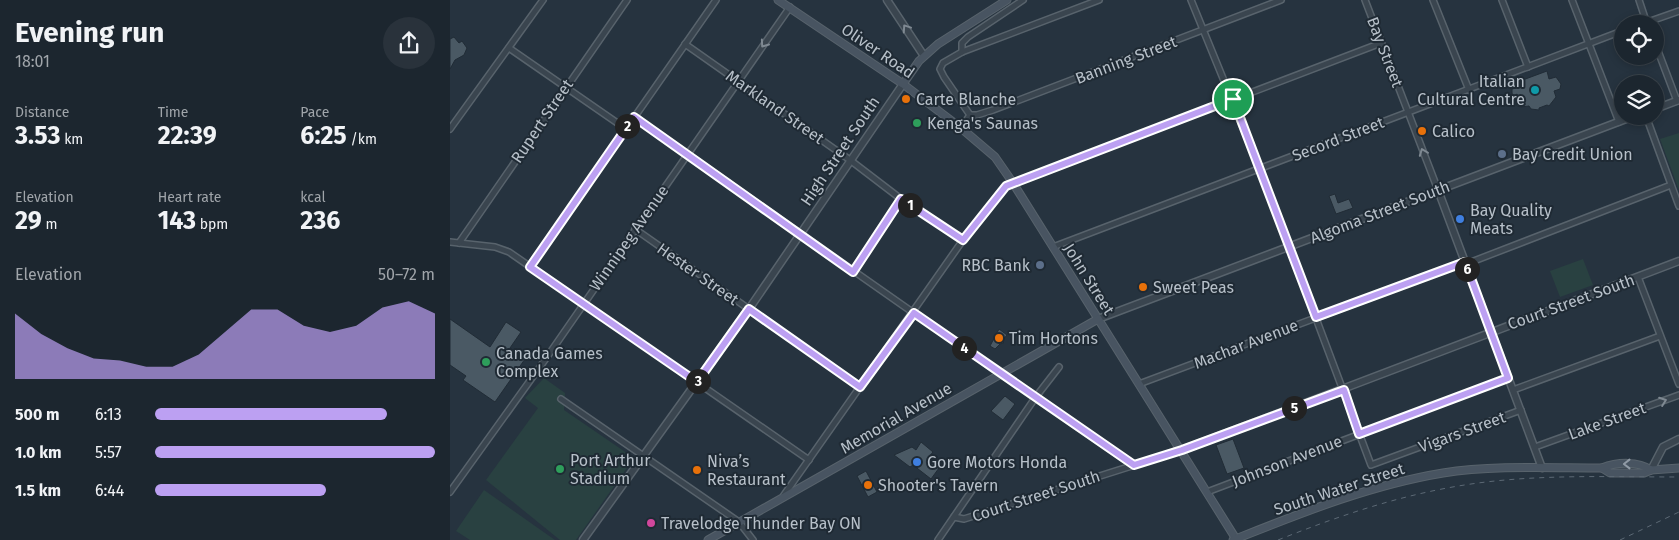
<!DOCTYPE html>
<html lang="en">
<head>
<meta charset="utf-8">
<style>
	body { margin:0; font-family:"Fira Sans",sans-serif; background:#29323b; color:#f1f3f6; height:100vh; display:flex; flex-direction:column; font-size:19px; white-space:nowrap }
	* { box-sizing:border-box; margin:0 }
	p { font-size:16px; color:#a0a5aa }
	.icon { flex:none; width:28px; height:28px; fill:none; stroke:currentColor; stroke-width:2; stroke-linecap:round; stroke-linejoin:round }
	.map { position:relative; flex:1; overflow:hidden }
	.drawer { display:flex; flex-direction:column; background:#1c262f; width:450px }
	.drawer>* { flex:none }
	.tools { position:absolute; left:1164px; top:15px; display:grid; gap:10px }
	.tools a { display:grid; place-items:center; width:50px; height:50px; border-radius:50%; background:#1c262f; box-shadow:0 2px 8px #0003,0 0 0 1px #3a434b; font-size:25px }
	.pin { position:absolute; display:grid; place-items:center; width:42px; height:42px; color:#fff; margin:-21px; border:2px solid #fff; border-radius:50%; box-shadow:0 1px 5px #0007 }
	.km { position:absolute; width:25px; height:25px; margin:-12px; border-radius:50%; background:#222; color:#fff; font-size:14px; line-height:25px; text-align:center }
	.round { display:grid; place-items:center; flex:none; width:52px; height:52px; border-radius:26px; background:#29323b }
	.summary { display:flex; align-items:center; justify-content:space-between; height:85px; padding:0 15px }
	h1 { font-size:28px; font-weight:700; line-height:38px }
	.figures { display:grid; grid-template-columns:repeat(3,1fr); gap:8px; height:85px; padding:5px 15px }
	.figures div { display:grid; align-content:center }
	.figures b { font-size:25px; font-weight:700 }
	.figures small { font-size:14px; font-weight:400 }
	.figures p { font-size:14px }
	.chart { height:140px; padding:10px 15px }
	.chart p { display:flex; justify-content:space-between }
	.chart svg { width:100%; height:90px; margin-top:5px; fill:#bca0f2; opacity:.7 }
	ul { padding:0 15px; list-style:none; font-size:16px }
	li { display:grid; grid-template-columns:80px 60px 1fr; align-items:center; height:38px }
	li i { height:12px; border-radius:6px; background:#bca0f2 }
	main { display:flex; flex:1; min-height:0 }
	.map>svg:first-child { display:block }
</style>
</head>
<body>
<main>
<section class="drawer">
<div class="summary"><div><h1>Evening run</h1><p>18:01</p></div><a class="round"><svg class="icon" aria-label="share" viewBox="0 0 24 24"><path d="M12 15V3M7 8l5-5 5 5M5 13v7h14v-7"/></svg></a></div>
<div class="figures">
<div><p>Distance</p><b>3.53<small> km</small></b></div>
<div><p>Time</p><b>22:39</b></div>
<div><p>Pace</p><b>6:25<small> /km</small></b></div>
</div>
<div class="figures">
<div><p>Elevation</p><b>29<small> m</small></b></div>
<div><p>Heart rate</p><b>143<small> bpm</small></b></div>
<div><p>kcal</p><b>236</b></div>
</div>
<div class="chart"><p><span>Elevation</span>50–72 m</p>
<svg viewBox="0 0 160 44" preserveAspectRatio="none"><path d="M0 44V12L10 22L20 29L30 34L40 35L50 38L60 38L70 32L80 21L90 10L100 10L110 18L120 21L130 18L140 9L150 6L160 12V44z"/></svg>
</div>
<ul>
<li><b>500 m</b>6:13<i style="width:83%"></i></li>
<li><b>1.0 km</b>5:57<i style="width:100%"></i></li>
<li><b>1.5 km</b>6:44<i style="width:61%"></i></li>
</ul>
</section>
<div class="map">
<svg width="1229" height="540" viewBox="0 0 1229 540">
	<rect width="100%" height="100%" fill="#26333f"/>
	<g fill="#294141">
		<polygon points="1229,133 1229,190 1210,139"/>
		<polygon points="1133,259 1143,285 1110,297 1100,271"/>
		<polygon points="94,378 115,393 114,410 184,458 126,540 110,540 36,480 88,408 75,398"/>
		<polygon points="34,490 105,540 20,540 6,531"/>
	</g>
	<g fill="#4a5964" stroke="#212c36">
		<polygon points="4,37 9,43 12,41 17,48 14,55 5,60 0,69 0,39"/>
		<polygon points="1097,71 1099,79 1106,77 1111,84 1110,89 1104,91 1106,97 1099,106 1097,105 1089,108 1089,110 1081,109 1079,106 1071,107 1067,106 1065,102 1069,97 1063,97 1062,93 1062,89 1066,88 1065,86 1071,83 1070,81"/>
		<polygon points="885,194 888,203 899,199 903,208 886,214 879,196"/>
		<polygon points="0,319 40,347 56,322 71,332 60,348 75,359 45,402 13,380 16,376 0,365"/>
		<polygon points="549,329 557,335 552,341 554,343 550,344 545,349 540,346"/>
		<polygon points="555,396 565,404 553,420 541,411"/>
		<polygon points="783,439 794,468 777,474 766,445"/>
		<polygon points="471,442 483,452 477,459 489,468 481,479 463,465 460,467 444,455 462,447 466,450"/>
		<polygon points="416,471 427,492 418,497 407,476"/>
	</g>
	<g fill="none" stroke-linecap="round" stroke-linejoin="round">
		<g stroke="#58636c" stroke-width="8">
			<g id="minor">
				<polyline points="741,0 810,169 921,465 1071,410"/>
				<polyline points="915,0 988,190"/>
				<polyline points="983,0 1019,90"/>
				<polyline points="1052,0 1078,67"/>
				<polyline points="1122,0 1169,122"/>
				<polyline points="1189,0 1197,24"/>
				<polyline points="1192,24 1229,11"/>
				<polyline points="1205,43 1227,101"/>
				<polyline points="235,44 400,160 451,199 513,240"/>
				<polyline points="59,48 176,129"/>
				<polyline points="512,52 512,43 518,37 573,0"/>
				<polyline points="520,115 527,115 543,110 831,0"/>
				<polyline points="520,115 494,77 490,69 493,63 512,52 649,0"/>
				<polyline points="1196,116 1229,206"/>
				<polyline points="184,117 585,398 683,465"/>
				<polyline points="511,128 520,115"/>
				<polyline points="0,129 93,0"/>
				<polyline points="185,229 410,387"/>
				<polyline points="0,242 45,247 59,252 359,460"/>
				<polyline points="9,243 177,0"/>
				<polyline points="603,247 1172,31"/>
				<polyline points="1016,264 1221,185"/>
				<polyline points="80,267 266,0"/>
				<polyline points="403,272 451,199"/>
				<polyline points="1188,277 1229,384"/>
				<polyline points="689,384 1015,262"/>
				<polyline points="1063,390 1210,336"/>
				<polyline points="111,399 289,522 303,540"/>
				<polyline points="1085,447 1229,395"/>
				<polyline points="0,492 97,357 340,7"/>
				<polyline points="757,492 1058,378"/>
				<polyline points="334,495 513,240 556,186 931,43"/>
				<polyline points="504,517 514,519 732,450"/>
				<polyline points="488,540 585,398 609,367"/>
			</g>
		</g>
		<g stroke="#58636c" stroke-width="9">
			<g id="tertiary">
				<polyline points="437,0 474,56"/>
				<polyline points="1205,109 1229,100"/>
				<polyline points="988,190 1092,468"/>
				<polyline points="648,319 1184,116"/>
				<polyline points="732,450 1229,261"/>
				<polyline points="1201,470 1213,447 1229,439"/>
				<polyline points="133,540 299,309 453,84"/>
			</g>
		</g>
		<g stroke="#58636c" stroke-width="9">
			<g id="secondary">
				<polyline points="328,0 453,84 511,128 545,157 563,183 786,539"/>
				<polyline points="453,84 469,61 488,44 557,0"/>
				<polyline points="1152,468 1160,473 1194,473 1201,470 1229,468"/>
				<polyline points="258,540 648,319"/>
				<path d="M783,540c68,-27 137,-55 210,-67 49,-8 109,-5 159,-5 15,-6 36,-7 49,2"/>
			</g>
		</g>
		<use href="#minor" stroke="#3a454f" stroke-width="5"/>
		<use href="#tertiary" stroke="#3a454f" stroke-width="6"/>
		<use href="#secondary" stroke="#485461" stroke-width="7"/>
		<g stroke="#5c6975" stroke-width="1" stroke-dasharray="5 5" stroke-linecap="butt">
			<path d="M828,540c63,-25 125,-46 193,-56 68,-10 139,-7 208,-7"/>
			<polyline points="1170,540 1229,512"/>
		</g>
	</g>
	<defs><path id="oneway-chevron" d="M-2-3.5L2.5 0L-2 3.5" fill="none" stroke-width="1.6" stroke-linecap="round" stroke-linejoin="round" transform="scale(1.25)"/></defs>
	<g stroke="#7f8992">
		<use href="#oneway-chevron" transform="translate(456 28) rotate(-124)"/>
		<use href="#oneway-chevron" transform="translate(314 44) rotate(125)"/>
		<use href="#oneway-chevron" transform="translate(973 152) rotate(-111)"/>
		<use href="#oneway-chevron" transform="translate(1213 401) rotate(-20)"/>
	</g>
	<use stroke="#909aa5" href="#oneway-chevron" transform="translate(1177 464) rotate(180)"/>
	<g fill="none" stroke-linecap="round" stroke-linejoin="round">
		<g stroke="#fff" stroke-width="10">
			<polygon id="route" points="783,99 866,317 1015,262 1058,378 909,434 894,390 732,450 684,465 464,313 410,387 299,309 247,382 80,267 184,117 403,272 451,199 513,240 556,186"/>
		</g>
		<use href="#route" stroke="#bca0f2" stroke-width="6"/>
	</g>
	<circle fill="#0f9aa8" stroke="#1f2a34" stroke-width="2" cx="1085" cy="90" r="5"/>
	<g fill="#e8710a" stroke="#1f2a34" stroke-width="2">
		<circle cx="456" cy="99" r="5"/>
		<circle cx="972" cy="131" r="5"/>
		<circle cx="693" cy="287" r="5"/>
		<circle cx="549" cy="338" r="5"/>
		<circle cx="247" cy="470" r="5"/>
		<circle cx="418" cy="485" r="5"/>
	</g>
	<g fill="#2e9e5b" stroke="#1f2a34" stroke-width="2">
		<circle cx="467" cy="123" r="5"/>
		<circle cx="36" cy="362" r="5"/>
		<circle cx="110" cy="469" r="5"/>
	</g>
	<g fill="#5c6f8a" stroke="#1f2a34" stroke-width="2">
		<circle cx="1052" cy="154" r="5"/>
		<circle cx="590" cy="265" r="5"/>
	</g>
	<g fill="#3f7fe0" stroke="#1f2a34" stroke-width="2">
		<circle cx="1010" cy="219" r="5"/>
		<circle cx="467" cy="462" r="5"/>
	</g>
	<circle fill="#d1479c" stroke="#1f2a34" stroke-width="2" cx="201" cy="523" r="5"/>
	<g text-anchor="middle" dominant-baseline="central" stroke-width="4" stroke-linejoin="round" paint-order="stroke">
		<g font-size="16" fill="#b7c0c9" stroke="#1f2a34">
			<text transform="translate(428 51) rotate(34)">Oliver Road</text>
			<text transform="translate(935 52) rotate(69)">Bay Street</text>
			<text transform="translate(676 60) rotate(-21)">Banning Street</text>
			<text transform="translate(325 107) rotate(35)">Markland Street</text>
			<text transform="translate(92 121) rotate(-56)">Rupert Street</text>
			<text transform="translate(888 139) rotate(-21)">Secord Street</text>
			<text transform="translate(390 151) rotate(-56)">High Street South</text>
			<text transform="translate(930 212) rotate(-21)">Algoma Street South</text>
			<text transform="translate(179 238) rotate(-55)">Winnipeg Avenue</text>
			<text transform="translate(248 274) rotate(35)">Hester Street</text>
			<text transform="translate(639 279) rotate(58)">John Street</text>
			<text transform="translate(1121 302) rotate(-20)">Court Street South</text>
			<text transform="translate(796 344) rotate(-21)">Machar Avenue</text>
			<text transform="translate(446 418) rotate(-30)">Memorial Avenue</text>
			<text transform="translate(1157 421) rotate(-20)">Lake Street</text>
			<text transform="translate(1012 432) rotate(-20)">Vigars Street</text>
			<text transform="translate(837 461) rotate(-21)">Johnson Avenue</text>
			<text transform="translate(889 489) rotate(-18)">South Water Street</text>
			<text transform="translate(586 496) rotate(-18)">Court Street South</text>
		</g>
		<g font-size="16" fill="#b7c0c9" stroke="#1f2a34" text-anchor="start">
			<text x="1075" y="81" text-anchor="end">Italian<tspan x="1075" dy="18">Cultural Centre</tspan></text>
			<text x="466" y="99">Carte Blanche</text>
			<text x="477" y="123">Kenga's Saunas</text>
			<text x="982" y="131">Calico</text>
			<text x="1062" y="154">Bay Credit Union</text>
			<text x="1020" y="210">Bay Quality<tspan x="1020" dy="18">Meats</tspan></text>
			<text x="580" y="265" text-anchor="end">RBC Bank</text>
			<text x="703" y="287">Sweet Peas</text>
			<text x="559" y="338">Tim Hortons</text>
			<text x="46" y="353">Canada Games<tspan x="46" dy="18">Complex</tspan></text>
			<text x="120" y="460">Port Arthur<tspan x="120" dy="18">Stadium</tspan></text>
			<text x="257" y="461">Niva’s<tspan x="257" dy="18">Restaurant</tspan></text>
			<text x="477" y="462">Gore Motors Honda</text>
			<text x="428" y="485">Shooter's Tavern</text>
			<text x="211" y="523">Travelodge Thunder Bay ON</text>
		</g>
	</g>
</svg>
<div class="tools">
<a><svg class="icon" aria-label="locate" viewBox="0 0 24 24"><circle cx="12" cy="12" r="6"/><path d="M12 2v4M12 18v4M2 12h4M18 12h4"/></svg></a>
<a><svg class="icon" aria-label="layers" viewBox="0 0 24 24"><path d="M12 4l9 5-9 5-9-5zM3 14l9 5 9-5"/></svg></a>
</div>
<div class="pin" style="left:783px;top:99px;background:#1e9e55"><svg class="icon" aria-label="arrive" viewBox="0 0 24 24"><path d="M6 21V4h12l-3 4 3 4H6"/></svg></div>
<b class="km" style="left:460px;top:205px">1</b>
<b class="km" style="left:177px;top:126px">2</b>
<b class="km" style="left:248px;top:381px">3</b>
<b class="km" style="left:514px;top:348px">4</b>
<b class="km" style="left:844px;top:408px">5</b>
<b class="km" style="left:1017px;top:269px">6</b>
</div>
</main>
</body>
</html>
